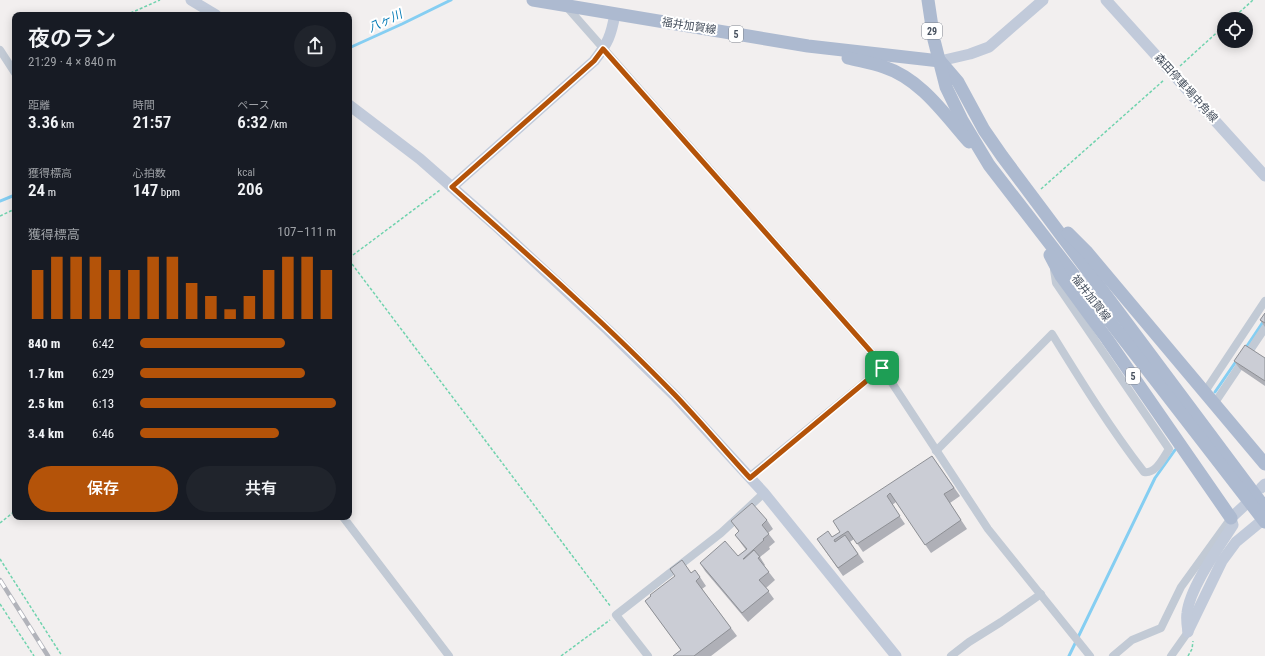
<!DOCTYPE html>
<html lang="ja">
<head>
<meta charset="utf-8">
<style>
	body { margin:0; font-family:"Roboto Condensed","Noto Sans JP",sans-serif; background:#20242c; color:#f1f3f6; height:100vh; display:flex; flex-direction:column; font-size:15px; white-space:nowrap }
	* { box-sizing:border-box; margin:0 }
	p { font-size:13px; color:#9ea1a6 }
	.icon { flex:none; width:22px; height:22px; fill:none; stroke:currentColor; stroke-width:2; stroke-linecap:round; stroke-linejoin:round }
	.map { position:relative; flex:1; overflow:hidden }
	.drawer { position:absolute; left:12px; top:12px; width:340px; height:508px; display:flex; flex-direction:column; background:#171b24; border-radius:8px; box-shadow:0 2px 10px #0003 }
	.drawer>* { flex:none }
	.buttons { position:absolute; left:1217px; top:12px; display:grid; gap:8px }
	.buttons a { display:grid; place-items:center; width:36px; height:36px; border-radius:50%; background:#171b24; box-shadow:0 2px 10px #0003; font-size:20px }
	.pin { position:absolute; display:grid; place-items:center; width:34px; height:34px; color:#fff; margin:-17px; border-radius:8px; box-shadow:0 2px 6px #0006 }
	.round { display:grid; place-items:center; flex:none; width:42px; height:42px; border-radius:21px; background:#20242c }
	.headline { display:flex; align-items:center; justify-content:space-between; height:68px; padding:0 16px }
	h1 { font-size:22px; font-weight:600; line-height:30px }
	.metrics { display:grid; grid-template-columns:repeat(3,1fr); gap:6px; height:68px; padding:4px 16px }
	.metrics div { display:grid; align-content:center }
	.metrics b { font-size:17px; font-weight:600 }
	.metrics small { font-size:11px; font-weight:400 }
	.metrics p { font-size:11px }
	.chart { height:112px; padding:8px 16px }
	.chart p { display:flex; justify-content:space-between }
	.chart svg { width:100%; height:72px; margin-top:4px; stroke:#b45309; stroke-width:6 }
	.primary-button { display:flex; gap:8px; margin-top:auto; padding:8px 16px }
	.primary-button a { flex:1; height:46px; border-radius:24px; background:#b45309; color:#fff; font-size:16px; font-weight:600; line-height:46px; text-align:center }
	.primary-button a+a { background:#20242c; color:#f1f3f6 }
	ul { padding:0 16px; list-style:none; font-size:13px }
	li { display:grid; grid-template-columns:64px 48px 1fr; align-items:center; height:30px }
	li i { height:10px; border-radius:5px; background:#b45309 }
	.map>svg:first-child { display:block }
</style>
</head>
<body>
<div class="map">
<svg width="1265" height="656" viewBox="0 0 1265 656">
	<rect width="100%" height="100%" fill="#f2efef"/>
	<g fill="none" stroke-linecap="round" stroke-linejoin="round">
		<g stroke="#85cef2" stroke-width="3">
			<polyline points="349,48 402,24 451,0"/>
			<polyline points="0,201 15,195"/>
			<polyline points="1245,349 1265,319"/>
			<polyline points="1215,392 1237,360"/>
			<polyline points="1069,656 1155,478 1175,450"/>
		</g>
		<g stroke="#70d3ae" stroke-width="1.5" stroke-dasharray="3 2" stroke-linecap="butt">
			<polyline points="126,15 160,0"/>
			<polyline points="1232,19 1253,0"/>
			<polyline points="1180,66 1224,26"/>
			<polyline points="1041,189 1164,80"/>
			<polyline points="0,216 15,209"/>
			<polyline points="349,258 440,190"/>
			<polyline points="349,260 611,607"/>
			<polyline points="0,523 15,511"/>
			<polyline points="0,559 62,656"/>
			<polyline points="0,604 34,656"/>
			<polyline points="561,656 610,620"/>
			<polyline points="1188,656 1192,649 1193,641"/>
		</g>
		<g stroke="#c2cad5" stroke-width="8">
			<polyline points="566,6 873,354 988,529 1090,656"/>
			<polyline points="0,50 15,73"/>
			<polyline points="1204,393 1265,301"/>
			<polyline points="1214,404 1265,328"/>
			<path d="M936,451l116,-117c29,47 58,94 92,138 12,2 19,-14 25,-23l-113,-166 -2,-13"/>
			<polyline points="749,477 882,368"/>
			<polyline points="343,517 449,656"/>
			<polyline points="648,656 616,615 721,533 764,493"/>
			<polyline points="951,656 969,642 1001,622 1041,594"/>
			<polyline points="1113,656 1132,640 1161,628 1181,587 1231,518"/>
			<polyline points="1171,656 1188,632"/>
		</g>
		<g stroke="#c1cada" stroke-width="11">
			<polyline points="191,0 216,15"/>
			<polyline points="1106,0 1265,176"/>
			<polyline points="940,61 970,54 989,47 1043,0"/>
			<polyline points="349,105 420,159 495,225 608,330 674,395 764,493 896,656"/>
			<path d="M452,187l142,-126c14,-18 17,-25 21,-47"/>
			<polyline points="1261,488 1265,484"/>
			<polyline points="1188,631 1222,561 1236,542 1265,518"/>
			<path d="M1188,632c-1,-7 -2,-12 -1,-19 3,-26 32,-66 46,-88l-2,-7 15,-14"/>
		</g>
		<g stroke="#adbad0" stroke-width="13">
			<polyline points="533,0 808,46 940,61 958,82 984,130 1002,156 1265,508"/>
			<polyline points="928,0 934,40 946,87 962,120 989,165 1265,522"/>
			<path d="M848,58c12,3 24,5 36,9 37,12 61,48 85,75"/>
			<polyline points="1068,233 1086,251 1265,464"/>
			<polyline points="1050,255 1061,276 1107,339 1231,518"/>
		</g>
		<g stroke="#b1b3ba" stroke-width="4.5">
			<polyline id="rail" points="0,580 48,656"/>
		</g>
		<use href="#rail" stroke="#fff" stroke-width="3" stroke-dasharray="9" stroke-linecap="butt"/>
	</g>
	<g fill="#afb0b7">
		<polygon points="1265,313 1265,327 1260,320"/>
		<polygon points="1265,358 1265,386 1240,369 1234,361"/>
		<polygon points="932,456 960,496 950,503 967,529 931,553 896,502 892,505 905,524 863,552 854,539 850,542 864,562 843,576 817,539 832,537 840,532"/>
		<polygon points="767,520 773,529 768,533 775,542 769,547 770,549 760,557 765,565 764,566 775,580 766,588 774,599 748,622 705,571 700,563 738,556 746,550 735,535 739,532 731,521"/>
		<polygon points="691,573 700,577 706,586 702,589 737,636 711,656 673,656 681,650 645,601 651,596"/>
	</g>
	<g fill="#cbcdd5" stroke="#8e9095">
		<polygon points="1265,313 1265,323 1260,320"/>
		<polygon points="1245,345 1265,358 1265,381 1234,361"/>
		<polygon points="932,456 954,488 944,494 961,520 925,545 890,493 887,496 900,516 857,544 848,531 834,540 835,542 845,535 858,554 838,568 817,539 828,531 832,537 840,532 833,521"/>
		<polygon points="752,503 767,520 762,525 769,534 763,539 764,540 743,559 744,559 754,550 760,557 758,558 769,572 759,580 769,591 742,613 700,563 725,541 738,556 747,549 735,535 739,531 731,521"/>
		<polygon points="682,560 691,573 695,570 700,577 696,581 731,628 694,656 673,656 681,650 645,601 651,596 650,595 675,576 670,569"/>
	</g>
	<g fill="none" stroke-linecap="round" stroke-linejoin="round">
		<g stroke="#fff" stroke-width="8">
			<path id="route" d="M603,49l270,305 9,14 -132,110c-26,-28 -50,-57 -76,-84 -70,-72 -147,-140 -222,-207l142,-126z"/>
		</g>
		<use href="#route" stroke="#b45309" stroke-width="5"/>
	</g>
	<g text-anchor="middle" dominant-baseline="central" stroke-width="4" stroke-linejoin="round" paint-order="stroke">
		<g fill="#fff" stroke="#7e848e" stroke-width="1">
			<rect x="922" y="23" width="20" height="16" rx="3"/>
			<rect x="729" y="26" width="14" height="16" rx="3"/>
			<rect x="1126" y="368" width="14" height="16" rx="3"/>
		</g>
		<g font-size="10" font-weight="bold" fill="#46505e">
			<text x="932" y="31">29</text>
			<text x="736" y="34">5</text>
			<text x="1133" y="376">5</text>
		</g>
		<g font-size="11" fill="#46505e" stroke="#fff">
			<text transform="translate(689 26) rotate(9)">福井加賀線</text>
			<text transform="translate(1186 88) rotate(48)">森田停車場中角線</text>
			<text transform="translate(1091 298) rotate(52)">福井加賀線</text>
		</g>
		<g font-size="12" font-style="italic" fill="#0279b5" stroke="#fff">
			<text transform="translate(385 21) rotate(-25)">八ヶ川</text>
		</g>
	</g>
</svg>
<div class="buttons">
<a><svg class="icon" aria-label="locate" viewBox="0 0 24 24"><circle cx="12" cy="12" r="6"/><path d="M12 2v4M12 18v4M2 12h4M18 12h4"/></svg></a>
</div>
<div class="pin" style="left:882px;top:368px;background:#1e9e55"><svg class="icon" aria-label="arrive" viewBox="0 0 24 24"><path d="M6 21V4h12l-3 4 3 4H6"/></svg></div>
<section class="drawer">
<div class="headline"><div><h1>夜のラン</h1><p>21:29 · 4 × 840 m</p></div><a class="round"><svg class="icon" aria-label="share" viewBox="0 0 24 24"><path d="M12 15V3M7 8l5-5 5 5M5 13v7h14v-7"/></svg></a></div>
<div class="metrics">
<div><p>距離</p><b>3.36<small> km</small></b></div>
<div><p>時間</p><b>21:57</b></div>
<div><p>ペース</p><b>6:32<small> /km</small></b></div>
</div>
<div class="metrics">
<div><p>獲得標高</p><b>24<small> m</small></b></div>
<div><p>心拍数</p><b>147<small> bpm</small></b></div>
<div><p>kcal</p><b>206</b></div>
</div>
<div class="chart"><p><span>獲得標高</span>107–111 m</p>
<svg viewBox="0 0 160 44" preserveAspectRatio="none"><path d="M5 44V14M15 44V6M25 44V6M35 44V6M45 44V14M55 44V14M65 44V6M75 44V6M85 44V22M95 44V30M105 44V38M115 44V30M125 44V14M135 44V6M145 44V6M155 44V14"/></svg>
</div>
<ul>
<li><b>840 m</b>6:42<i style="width:74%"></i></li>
<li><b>1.7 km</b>6:29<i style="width:84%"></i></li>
<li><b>2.5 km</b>6:13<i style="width:100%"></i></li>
<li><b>3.4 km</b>6:46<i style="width:71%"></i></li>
</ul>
<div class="primary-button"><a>保存</a><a>共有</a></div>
</section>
</div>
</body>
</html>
